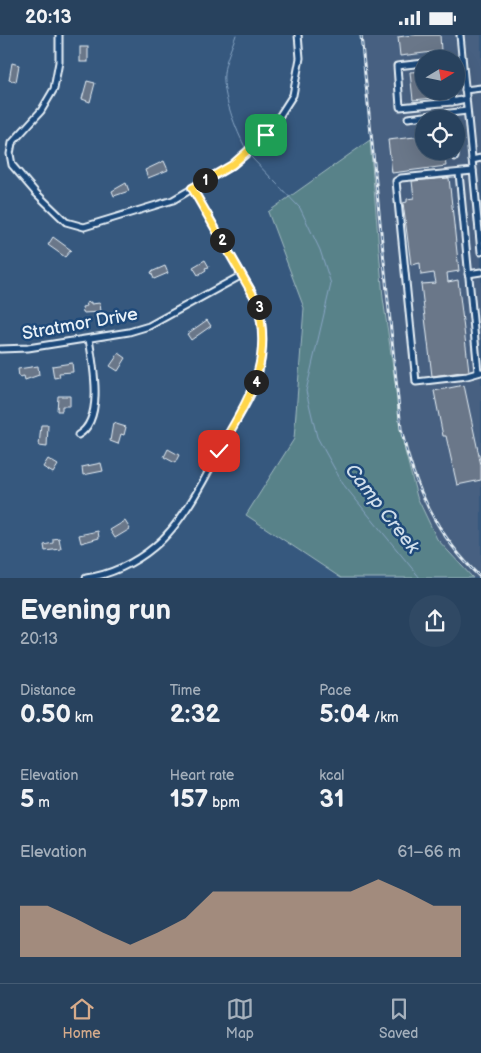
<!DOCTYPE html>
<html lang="en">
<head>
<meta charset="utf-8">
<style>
	body { margin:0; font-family:"Balsamiq Sans",sans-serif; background:#304964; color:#f1f3f6; height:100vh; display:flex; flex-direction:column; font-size:19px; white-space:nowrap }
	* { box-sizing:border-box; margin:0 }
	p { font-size:16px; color:#a5b0bc }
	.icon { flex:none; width:28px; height:28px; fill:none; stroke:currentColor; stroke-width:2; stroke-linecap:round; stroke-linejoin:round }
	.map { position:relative; height:543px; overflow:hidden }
	.drawer { display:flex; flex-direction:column; background:#28425e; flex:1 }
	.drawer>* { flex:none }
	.needle { width:32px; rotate:80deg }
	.buttons { position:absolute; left:415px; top:15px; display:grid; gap:10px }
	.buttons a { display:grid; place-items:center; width:50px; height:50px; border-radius:50%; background:#28425e; box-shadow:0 5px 20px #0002,0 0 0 1px #445b73; font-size:25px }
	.pin { position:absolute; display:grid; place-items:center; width:42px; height:42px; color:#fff; margin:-21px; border-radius:10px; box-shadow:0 2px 8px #0006 }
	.km { position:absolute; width:25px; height:25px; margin:-12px; border-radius:50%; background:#222; color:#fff; font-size:14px; line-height:25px; text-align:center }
	.round { display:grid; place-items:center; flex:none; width:52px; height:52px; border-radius:26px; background:#304964 }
	.headline { display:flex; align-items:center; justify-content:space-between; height:85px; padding:0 20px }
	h1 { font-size:28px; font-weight:700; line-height:38px }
	.metrics { display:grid; grid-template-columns:repeat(3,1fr); gap:8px; height:85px; padding:5px 20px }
	.metrics div { display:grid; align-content:center }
	.metrics b { font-size:25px; font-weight:700 }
	.metrics small { font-size:14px; font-weight:400 }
	.metrics p { font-size:14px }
	.chart { height:140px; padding:10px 20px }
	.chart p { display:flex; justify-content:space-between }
	.chart svg { width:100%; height:90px; margin-top:5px; fill:#d6ab8b; opacity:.7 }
	.status { display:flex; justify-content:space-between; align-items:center; height:35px; padding:0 25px; background:#28425e; direction:ltr }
	.status svg { height:14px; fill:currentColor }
	.menu { display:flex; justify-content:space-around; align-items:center; height:70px; border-top:1px solid #445b73; background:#28425e; font-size:14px; color:#a5b0bc }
	.menu a { display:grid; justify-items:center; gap:2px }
	.menu .current { color:#d6ab8b }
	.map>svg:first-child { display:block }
</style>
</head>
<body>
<div class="status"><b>20:13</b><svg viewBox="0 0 49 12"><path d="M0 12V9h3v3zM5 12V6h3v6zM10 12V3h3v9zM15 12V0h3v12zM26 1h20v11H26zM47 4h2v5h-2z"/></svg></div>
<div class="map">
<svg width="481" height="543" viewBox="0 0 481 543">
	<rect width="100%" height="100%" fill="#36587e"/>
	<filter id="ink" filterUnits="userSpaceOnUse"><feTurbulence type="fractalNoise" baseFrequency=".02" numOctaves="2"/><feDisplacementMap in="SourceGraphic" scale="10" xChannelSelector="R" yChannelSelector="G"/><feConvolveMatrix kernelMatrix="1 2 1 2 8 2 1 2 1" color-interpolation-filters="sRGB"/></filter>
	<g filter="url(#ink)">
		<path fill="#466181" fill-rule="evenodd" d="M362,0h119v543h-8l-36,-39 -20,-42 -12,-46 -22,-153zM424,24h32v32h-32zM424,84h32v32h-32z"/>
		<polygon fill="#598289" stroke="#a0bac0" points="370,105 383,263 405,416 417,462 437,504 473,543 341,543 246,480 294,404 304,273 268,177"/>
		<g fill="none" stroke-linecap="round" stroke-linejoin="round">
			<g stroke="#87a5c4" stroke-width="1">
				<path d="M236,0c-4,12 -11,26 -12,38 -2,22 12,57 22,76"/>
				<polyline points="250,121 300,173 320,215 331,249 306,356 317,402 343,449 420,543"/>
			</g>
		</g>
		<g fill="#6b7789" stroke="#e8f1f8">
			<polygon points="412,0 440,0 441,16 400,21 398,2"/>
			<rect x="80" y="12" width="8" height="15"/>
			<polygon points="12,28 19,30 16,47 9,45"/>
			<polygon points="424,36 424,56 442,56 443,62 413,65 410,37"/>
			<polygon points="87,46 95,48 90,67 82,64"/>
			<polygon points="424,101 424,116 444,116 446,131 392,138 388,105"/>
			<polygon points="164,126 168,135 148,143 145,135"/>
			<polygon points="449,143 459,236 447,238 448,247 458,245 469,336 432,341 421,249 436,248 434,238 421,240 420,228 411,230 403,168 407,167 407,164 414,163 412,146"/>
			<polygon points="126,148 129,156 114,161 112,156"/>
			<polygon points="53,202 71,215 65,222 48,210"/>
			<polygon points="205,225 209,232 205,233 206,235 198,240 193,232"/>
			<polygon points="165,231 168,238 154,244 151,237"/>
			<polygon points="91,267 91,269 100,268 101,277 83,278 82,272 87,271 86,268"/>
			<polygon points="207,285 211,291 191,305 187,299"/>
			<polygon points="119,318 126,323 118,336 110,331"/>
			<polygon points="72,328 73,337 59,338 60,342 54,343 52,331"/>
			<polygon points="38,331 39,340 25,345 24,341 19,342 18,334"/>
			<polygon points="464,350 481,430 481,445 457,450 446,401 443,401 434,356"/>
			<polygon points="58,361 70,361 70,371 62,371 62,376 57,376"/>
			<polygon points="113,388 126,392 124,400 121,399 118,409 110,406"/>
			<polygon points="41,390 48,390 47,412 39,411"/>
			<polygon points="168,414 179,420 175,428 164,422"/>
			<polygon points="48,424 58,430 53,438 43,432"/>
			<polygon points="101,428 103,436 83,440 82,432"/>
			<polygon points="125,486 130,494 115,503 110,495"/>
			<polygon points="98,496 99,503 81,508 79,500"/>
			<polygon points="59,503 61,514 45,516 44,510 53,508 53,504"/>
		</g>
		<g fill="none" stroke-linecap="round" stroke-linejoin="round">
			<g stroke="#e8f1f8" stroke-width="9">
				<g id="minor">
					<polyline points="59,0 59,27 54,54 41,76 12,108 10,119 12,130 36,158 66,187 84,192 173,165 233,130 256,111 268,99 293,60 300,23 298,0"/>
					<polyline points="460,0 481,217"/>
					<polyline points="424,28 397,31 400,72 452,67 466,64"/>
					<polyline points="465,55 481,53"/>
					<polyline points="451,56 452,67"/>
					<polyline points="408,83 467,76"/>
					<polyline points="455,116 455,122"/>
					<polyline points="472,125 481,123"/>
					<polyline points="473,136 401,143 396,146 416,347 467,341 481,337"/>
					<polyline points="459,138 478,337"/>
					<polyline points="468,239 481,237"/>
					<polyline points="0,314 28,313 129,297 149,291 242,240"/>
					<path d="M78,400c27,-15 15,-71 11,-96"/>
					<path d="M86,543c24,-3 49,-15 68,-31 31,-25 56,-79 75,-114 10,-17 23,-36 28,-55 8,-26 7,-52 0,-78l-65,-112"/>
				</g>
			</g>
			<use href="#minor" stroke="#1f4a7a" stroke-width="5"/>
			<g stroke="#e8f1f8" stroke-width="3">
				<path id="rail" d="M361,0l40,394c13,58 36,107 80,149"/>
			</g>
			<use href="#rail" stroke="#1f4a7a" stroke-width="1" stroke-dasharray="4" stroke-linecap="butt"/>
		</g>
	</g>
	<g fill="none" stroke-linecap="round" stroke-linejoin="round" filter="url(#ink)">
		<g stroke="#fff" stroke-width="10">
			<path id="route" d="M219,416c29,-52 56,-89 37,-151l-64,-112 40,-23 34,-30"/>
		</g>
		<use href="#route" stroke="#ffd54a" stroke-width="6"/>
	</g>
	<g text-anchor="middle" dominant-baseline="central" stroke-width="5" stroke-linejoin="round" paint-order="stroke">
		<g font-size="18" fill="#e8f1f8" stroke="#1f4a7a">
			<text transform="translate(80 289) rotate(-10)">Stratmor Drive</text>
		</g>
		<g font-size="19" font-style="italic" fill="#d0deeb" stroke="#1f4a7a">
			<text transform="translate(382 474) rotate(52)">Camp Creek</text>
		</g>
	</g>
</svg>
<div class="buttons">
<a><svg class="needle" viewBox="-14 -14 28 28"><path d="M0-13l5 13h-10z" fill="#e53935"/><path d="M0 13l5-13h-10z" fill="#a5b0bc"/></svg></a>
<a><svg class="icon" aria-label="locate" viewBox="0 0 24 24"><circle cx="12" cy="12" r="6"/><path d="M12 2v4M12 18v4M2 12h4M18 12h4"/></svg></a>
</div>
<div class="pin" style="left:266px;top:100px;background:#1e9e55"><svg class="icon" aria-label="arrive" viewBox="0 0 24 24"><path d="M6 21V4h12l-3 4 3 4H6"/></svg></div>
<div class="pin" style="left:219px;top:416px;background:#d93025"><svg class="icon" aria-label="check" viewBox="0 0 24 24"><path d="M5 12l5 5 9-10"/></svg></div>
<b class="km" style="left:205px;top:145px">1</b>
<b class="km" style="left:222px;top:205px">2</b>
<b class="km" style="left:259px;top:272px">3</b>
<b class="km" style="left:256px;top:347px">4</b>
</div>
<section class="drawer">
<div class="headline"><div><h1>Evening run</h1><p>20:13</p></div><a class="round"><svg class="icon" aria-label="share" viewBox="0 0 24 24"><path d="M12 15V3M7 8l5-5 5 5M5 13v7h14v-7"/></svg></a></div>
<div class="metrics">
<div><p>Distance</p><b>0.50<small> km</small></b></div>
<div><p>Time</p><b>2:32</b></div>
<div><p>Pace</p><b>5:04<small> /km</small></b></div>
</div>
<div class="metrics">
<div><p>Elevation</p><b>5<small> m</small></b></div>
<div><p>Heart rate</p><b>157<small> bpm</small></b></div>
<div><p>kcal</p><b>31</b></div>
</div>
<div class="chart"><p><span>Elevation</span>61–66 m</p>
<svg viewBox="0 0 160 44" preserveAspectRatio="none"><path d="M0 44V19L10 19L20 25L30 32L40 38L50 32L60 25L70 12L80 12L90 12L100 12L110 12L120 12L130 6L140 12L150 19L160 19V44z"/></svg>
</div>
</section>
<nav class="menu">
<a class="current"><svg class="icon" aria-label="home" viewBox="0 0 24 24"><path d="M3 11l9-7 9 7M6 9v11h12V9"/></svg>Home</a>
<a><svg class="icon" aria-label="map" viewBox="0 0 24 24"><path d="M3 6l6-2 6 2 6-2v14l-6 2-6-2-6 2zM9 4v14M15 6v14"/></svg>Map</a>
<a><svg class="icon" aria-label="saved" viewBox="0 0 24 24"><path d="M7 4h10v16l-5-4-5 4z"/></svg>Saved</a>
</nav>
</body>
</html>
